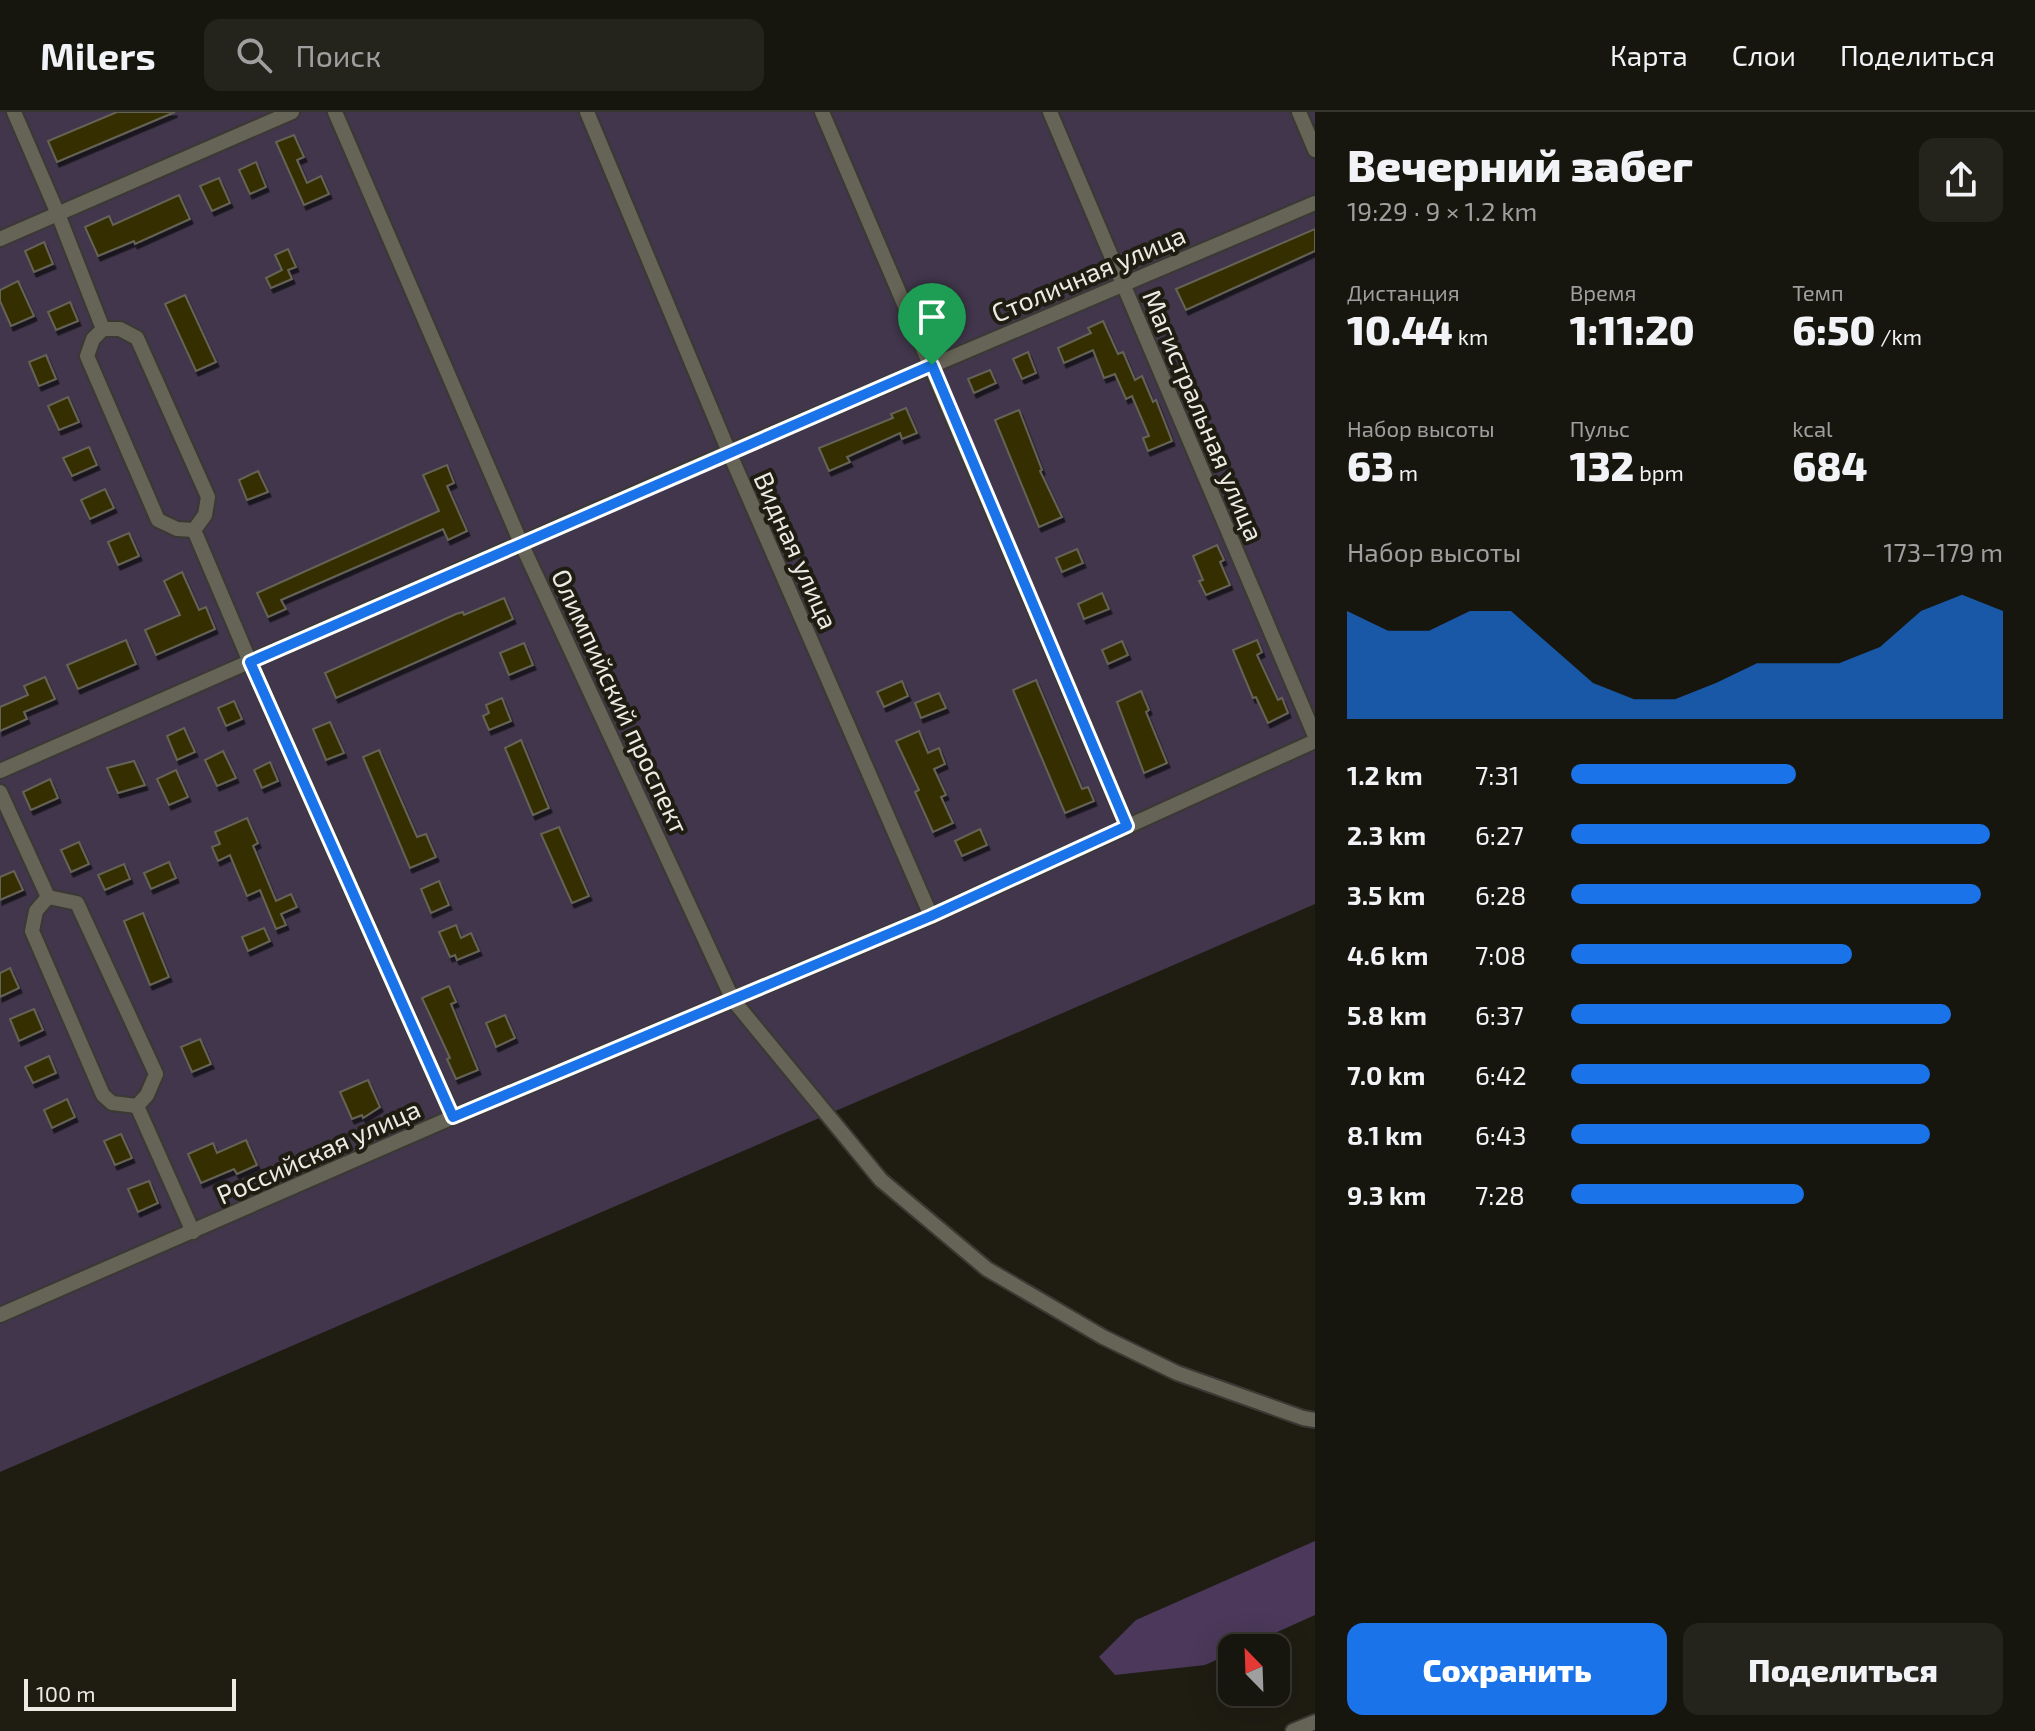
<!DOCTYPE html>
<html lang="ru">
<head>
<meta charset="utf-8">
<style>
	body { margin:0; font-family:"Exo 2",sans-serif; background:#24231c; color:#f1f3f6; height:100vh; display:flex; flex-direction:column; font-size:30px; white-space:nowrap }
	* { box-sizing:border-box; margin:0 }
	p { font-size:26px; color:#9e9f9e }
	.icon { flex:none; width:44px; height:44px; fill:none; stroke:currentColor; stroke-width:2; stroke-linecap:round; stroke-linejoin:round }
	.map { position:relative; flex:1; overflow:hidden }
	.sheet { display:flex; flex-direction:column; background:#17160e; width:720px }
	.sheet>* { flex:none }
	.needle { width:52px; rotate:337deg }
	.fabs { position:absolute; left:1218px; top:1522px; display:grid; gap:16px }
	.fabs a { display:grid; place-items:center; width:72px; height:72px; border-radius:16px; background:#17160e; box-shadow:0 8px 32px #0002,0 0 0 2px #36352e; font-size:40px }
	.scale { position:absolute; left:24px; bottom:20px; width:212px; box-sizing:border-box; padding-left:8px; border:4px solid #ebeae3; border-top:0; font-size:22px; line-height:28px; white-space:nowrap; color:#ebeae3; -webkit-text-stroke:6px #1f1d12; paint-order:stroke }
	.pin { position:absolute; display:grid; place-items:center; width:68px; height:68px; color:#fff; margin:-82px -34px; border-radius:50% 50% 50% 0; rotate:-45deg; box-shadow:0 0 8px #0007 }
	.pin .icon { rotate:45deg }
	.round { display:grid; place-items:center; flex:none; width:84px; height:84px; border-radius:16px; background:#24231c }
	.summary { display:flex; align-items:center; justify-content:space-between; height:136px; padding:0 32px }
	h1 { font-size:44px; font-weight:800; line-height:60px }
	.stats { display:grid; grid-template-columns:repeat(3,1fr); gap:12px; height:136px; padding:8px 32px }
	.stats div { display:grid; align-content:center }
	.stats b { font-size:40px; font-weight:800 }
	.stats small { font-size:22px; font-weight:400 }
	.stats p { font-size:22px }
	.chart { height:224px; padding:16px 32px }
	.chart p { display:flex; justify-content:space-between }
	.chart svg { width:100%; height:144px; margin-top:8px; fill:#1a73e8; opacity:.7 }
	.action { display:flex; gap:16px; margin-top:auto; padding:16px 32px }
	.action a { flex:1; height:92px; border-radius:16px; background:#1a73e8; color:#fff; font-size:32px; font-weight:800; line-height:92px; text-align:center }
	.action a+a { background:#24231c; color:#f1f3f6 }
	ul { padding:0 32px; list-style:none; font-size:26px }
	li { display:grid; grid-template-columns:128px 96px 1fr; align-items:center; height:60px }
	li i { height:20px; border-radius:10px; background:#1a73e8 }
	header { display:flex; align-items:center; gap:48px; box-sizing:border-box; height:112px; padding:0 40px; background:#17160e; border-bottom:2px solid #36352e }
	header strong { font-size:38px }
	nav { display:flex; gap:44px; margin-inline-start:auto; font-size:28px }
	.search { width:560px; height:72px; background:#24231c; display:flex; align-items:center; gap:20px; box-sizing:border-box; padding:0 28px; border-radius:16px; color:#9e9f9e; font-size:30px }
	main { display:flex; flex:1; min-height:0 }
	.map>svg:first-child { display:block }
</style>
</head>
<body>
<header>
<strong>Milers</strong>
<div class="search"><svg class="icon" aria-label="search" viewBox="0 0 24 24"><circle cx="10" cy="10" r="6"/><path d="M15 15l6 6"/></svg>Поиск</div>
<nav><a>Карта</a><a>Слои</a><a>Поделиться</a></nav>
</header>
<main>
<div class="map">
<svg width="1315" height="1619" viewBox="0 0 1315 1619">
	<defs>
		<filter id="shadow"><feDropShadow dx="2.5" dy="4.5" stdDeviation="0" flood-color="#0009"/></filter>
	</defs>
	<rect width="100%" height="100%" fill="#1f1d12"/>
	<polygon fill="#41364b" points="0,0 1315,0 1315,792 0,1360"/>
	<polygon fill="#4b385a" points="1315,1429 1315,1503 1242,1536 1232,1536 1232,1541 1205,1553 1115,1563 1099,1545 1136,1508"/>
	<g fill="#362f02" stroke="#656356" stroke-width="2" filter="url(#shadow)">
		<polygon points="117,0 175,0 57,50 48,29"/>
		<polygon points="294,23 304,45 297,48 307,71 321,64 329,82 304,93 276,30"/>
		<polygon points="256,50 266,75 250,82 239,58"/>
		<polygon points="219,66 230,91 212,99 200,74"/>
		<polygon points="179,83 190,107 135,132 134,129 98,144 85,115 109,104 113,113"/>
		<polygon points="1315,117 1315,139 1186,198 1176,177"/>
		<polygon points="44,130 53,152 34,160 25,139"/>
		<polygon points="288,137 296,155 288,158 292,167 271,176 266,166 282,158 275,143"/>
		<polygon points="18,169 34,204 11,214 0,189 0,178"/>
		<polygon points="185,183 216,250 196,259 165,192"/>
		<polygon points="70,190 78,209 56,218 48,200"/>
		<polygon points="1103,209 1118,242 1123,240 1135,268 1142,264 1153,290 1156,288 1172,329 1148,339 1143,326 1149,324 1132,284 1126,287 1115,262 1104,266 1093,238 1064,251 1058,236 1091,221 1088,216"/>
		<polygon points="1028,240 1036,261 1022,267 1013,247"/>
		<polygon points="46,243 56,267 39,274 29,250"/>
		<polygon points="990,258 996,271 974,281 968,267"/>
		<polygon points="68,285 79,310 59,318 48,294"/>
		<polygon points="906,296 917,321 902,327 900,321 847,345 850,350 829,359 819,336 893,306 891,302"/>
		<polygon points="1019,298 1042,358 1040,359 1062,405 1039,415 995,308"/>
		<polygon points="89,335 97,353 72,364 63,346"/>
		<polygon points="447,353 454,371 447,374 467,419 448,428 443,417 281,488 286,497 268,505 257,481 439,399 423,363"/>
		<polygon points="258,359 268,380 247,388 239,368"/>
		<polygon points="105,377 114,396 90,407 81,388"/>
		<polygon points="129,421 139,444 118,453 108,430"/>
		<polygon points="1217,433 1224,448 1220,450 1230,473 1206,483 1199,469 1203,468 1193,444"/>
		<polygon points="1077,437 1083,451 1062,460 1056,446"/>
		<polygon points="182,460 199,498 206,495 215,517 156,543 145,518 180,503 164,469"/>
		<polygon points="1102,481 1109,497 1084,507 1078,492"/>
		<polygon points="504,486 513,507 336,586 325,561 456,502 463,500 464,503"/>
		<polygon points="126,528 136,552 78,577 67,553"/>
		<polygon points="1257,528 1262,540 1257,543 1278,588 1282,586 1288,601 1268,611 1256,585 1253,586 1233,538"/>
		<polygon points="1122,529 1128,543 1108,552 1102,538"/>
		<polygon points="524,531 533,553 509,563 500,541"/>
		<polygon points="45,565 55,587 24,600 27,607 0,619 0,595 28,583 24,574"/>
		<polygon points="1036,568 1082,677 1088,675 1094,689 1065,701 1013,578"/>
		<polygon points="902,569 908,584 884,595 877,580"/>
		<polygon points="1141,579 1149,598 1146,600 1167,651 1144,661 1117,590"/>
		<polygon points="939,581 946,596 921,606 915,591"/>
		<polygon points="502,586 511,609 489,618 483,604 489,601 486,593"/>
		<polygon points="234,589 242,607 226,614 218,596"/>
		<polygon points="330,610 344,641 326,648 313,617"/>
		<polygon points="184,616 195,640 177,648 167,624"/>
		<polygon points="919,619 928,641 939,636 945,652 934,657 946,683 941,685 953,711 933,720 915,680 919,678 896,629"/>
		<polygon points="521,628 549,696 533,703 505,636"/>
		<polygon points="379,638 417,725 426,722 436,745 410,756 363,645"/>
		<polygon points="223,639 236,666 217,674 205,648"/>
		<polygon points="134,649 145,673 118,681 107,656"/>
		<polygon points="270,650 278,669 262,676 254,658"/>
		<polygon points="176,658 188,685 169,693 157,667"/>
		<polygon points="50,667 58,686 31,698 23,680"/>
		<polygon points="247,706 258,731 253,734 276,789 291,782 297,795 281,802 286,813 276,817 260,778 247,784 230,743 218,749 212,735 220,732 215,720"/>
		<polygon points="559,715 589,784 572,791 541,722"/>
		<polygon points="980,717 987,733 962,744 955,729"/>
		<polygon points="79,730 89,752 71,760 61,738"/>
		<polygon points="169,750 176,766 151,777 144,761"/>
		<polygon points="124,752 130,767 105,778 98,763"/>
		<polygon points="14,759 23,778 0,788 0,765"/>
		<polygon points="439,769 449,793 431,801 421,777"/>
		<polygon points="143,801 169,865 150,873 124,809"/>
		<polygon points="456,813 461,826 471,821 479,839 457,848 455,843 450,845 439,820"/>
		<polygon points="264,816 270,829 248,839 242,825"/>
		<polygon points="10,856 19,876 0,885 0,861"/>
		<polygon points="449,874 456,890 451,892 478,958 456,967 447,947 450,946 422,886"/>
		<polygon points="34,897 43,918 19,929 10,907"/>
		<polygon points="505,903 515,926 496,935 486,911"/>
		<polygon points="200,927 211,952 192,960 181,935"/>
		<polygon points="49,944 56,961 33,971 25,955"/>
		<polygon points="368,968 380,995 363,1006 362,1003 352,1007 340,980"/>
		<polygon points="67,987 75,1005 52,1016 44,998"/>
		<polygon points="121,1022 132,1046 115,1053 104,1029"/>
		<polygon points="246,1028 257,1053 237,1062 234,1057 201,1071 188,1042 213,1031 217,1041"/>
		<polygon points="149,1069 158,1091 138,1100 128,1077"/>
	</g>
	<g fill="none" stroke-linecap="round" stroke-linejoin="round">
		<g stroke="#3b3933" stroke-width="18">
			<g id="minor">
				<polyline points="14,0 58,102 103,217 120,217 137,226 208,385 205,403 194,418 250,550 453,1005"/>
				<polyline points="335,0 521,431 733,888 881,1068 987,1157 1103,1225 1177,1261 1303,1306 1315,1308"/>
				<polyline points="587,0 729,340 931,804"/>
				<polyline points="822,0 1127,714"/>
				<polyline points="1050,0 1315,624"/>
				<polyline points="1299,0 1315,38"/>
				<polyline points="0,127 292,0"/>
				<polyline points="103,217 93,227 87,244 158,408 177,417 194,418"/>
				<polyline points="0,659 729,340 1315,91"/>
				<polyline points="0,680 48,785 77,791 156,962 147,983 137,994 193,1120"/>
				<polyline points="48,785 36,799 32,819 103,983 112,991 137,994"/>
				<polyline points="0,1203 453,1005 931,804 1315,629"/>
				<polyline points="1293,1619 1315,1610"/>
			</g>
		</g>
		<use href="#minor" stroke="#666457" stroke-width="14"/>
	</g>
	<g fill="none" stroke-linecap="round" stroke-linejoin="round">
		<g stroke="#fff" stroke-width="16">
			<polygon id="route" points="932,253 1127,714 931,804 453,1005 250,550"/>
		</g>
		<use href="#route" stroke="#1a73e8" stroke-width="10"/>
	</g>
	<g text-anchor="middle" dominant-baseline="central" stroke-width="8" stroke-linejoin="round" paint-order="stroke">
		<g font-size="26" fill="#ebeae3" stroke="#1f1d12">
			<text transform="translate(1088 161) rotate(-23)">Столичная улица</text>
			<text transform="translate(1204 303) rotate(67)">Магистральная улица</text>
			<text transform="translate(797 438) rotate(66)">Видная улица</text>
			<text transform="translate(621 589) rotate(65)">Олимпийский проспект</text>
			<text transform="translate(318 1039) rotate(-24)">Российская улица</text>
		</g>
	</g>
</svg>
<div class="fabs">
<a><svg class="needle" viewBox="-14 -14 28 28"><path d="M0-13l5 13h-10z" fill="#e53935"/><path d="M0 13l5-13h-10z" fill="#9e9f9e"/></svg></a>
</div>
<div class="scale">100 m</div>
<div class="pin" style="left:932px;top:253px;background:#1e9e55"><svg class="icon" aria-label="arrive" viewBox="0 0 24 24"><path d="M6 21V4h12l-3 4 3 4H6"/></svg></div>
</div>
<section class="sheet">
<div class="summary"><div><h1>Вечерний забег</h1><p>19:29 · 9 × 1.2 km</p></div><a class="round"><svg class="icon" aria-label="share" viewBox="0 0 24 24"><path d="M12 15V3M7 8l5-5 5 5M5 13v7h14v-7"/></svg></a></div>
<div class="stats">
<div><p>Дистанция</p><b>10.44<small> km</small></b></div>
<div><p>Время</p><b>1:11:20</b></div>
<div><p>Темп</p><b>6:50<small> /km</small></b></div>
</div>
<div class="stats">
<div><p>Набор высоты</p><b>63<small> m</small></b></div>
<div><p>Пульс</p><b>132<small> bpm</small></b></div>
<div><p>kcal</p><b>684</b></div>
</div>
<div class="chart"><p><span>Набор высоты</span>173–179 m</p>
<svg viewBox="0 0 160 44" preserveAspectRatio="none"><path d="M0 44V11L10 17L20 17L30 11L40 11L50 22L60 33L70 38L80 38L90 33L100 27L110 27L120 27L130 22L140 11L150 6L160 11V44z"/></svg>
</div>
<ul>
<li><b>1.2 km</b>7:31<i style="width:52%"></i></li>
<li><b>2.3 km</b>6:27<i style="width:97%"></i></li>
<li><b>3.5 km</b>6:28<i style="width:95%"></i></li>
<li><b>4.6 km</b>7:08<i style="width:65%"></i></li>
<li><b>5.8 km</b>6:37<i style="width:88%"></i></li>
<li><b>7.0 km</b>6:42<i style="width:83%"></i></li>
<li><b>8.1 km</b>6:43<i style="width:83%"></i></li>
<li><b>9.3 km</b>7:28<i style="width:54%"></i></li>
</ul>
<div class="action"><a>Сохранить</a><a>Поделиться</a></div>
</section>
</main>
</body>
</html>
